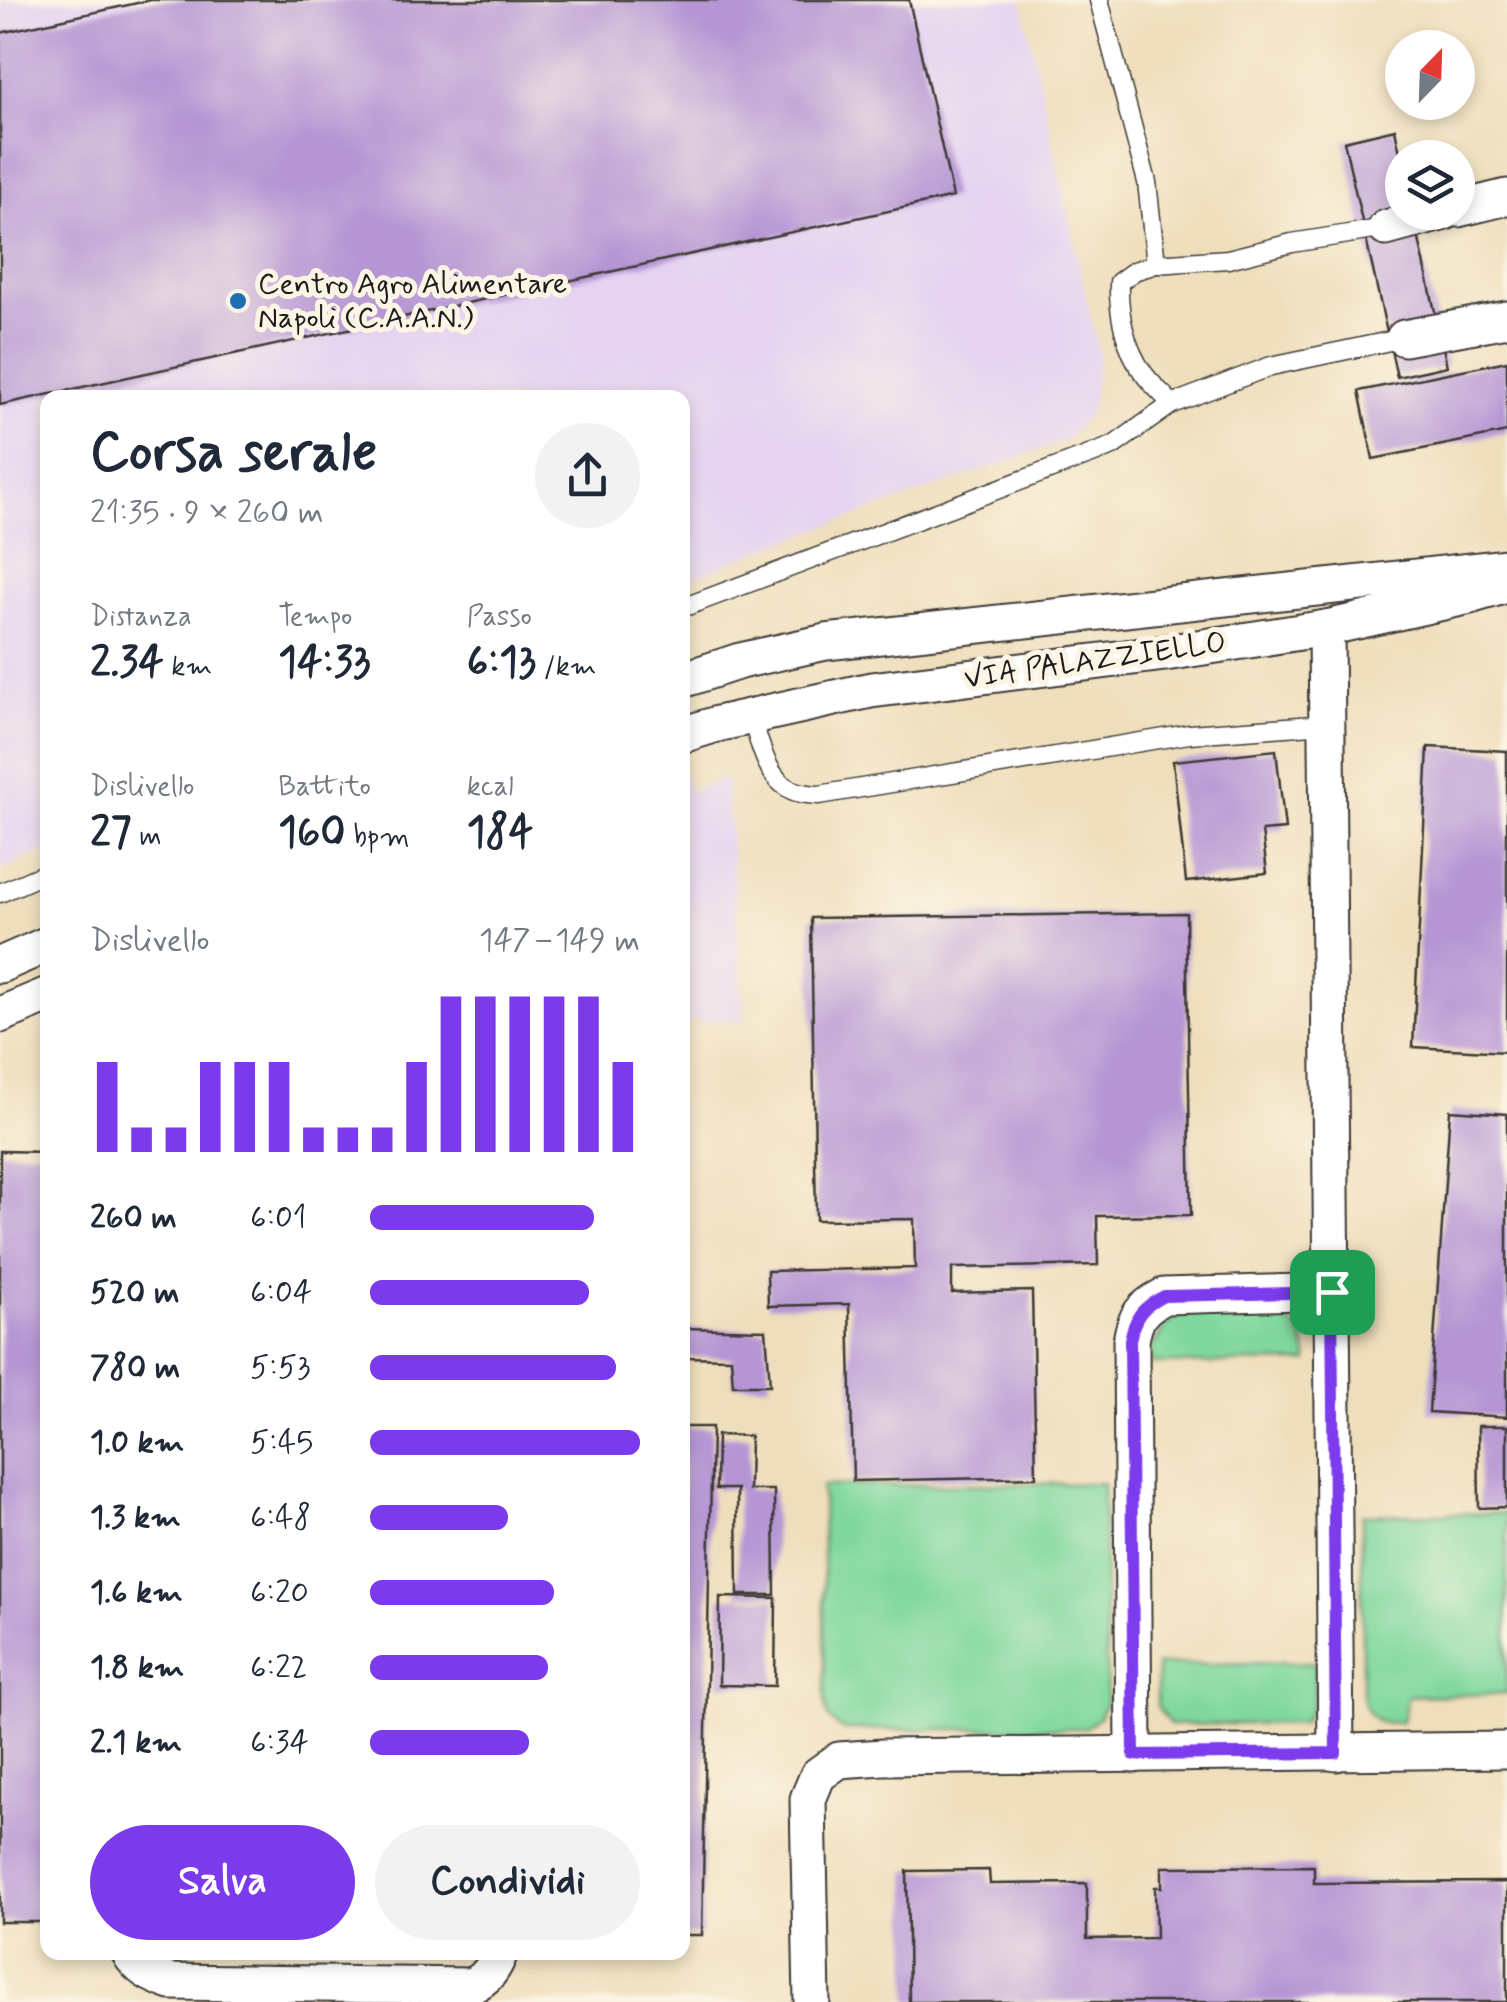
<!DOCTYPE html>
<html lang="it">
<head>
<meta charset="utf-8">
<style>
	body { margin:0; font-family:Mynerve,sans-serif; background:#f2f2f3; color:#1f2937; height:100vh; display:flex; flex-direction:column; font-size:38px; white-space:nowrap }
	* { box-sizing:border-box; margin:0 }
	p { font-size:32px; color:#747a83 }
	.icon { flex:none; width:55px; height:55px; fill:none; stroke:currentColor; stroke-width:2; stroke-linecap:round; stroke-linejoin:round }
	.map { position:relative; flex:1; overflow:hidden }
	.panel { position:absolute; left:40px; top:390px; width:650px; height:1570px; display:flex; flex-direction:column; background:#fff; border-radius:20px; box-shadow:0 5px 15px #0003 }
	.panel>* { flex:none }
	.needle { width:65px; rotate:23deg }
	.tools { position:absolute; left:1385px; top:30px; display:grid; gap:20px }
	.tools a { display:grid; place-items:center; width:90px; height:90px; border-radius:50%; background:#fff; box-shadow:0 5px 15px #0003; font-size:50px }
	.pin { position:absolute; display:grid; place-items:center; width:85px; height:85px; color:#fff; margin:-42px; border-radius:20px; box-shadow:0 5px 15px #0006 }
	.round { display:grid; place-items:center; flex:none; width:105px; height:105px; border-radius:52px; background:#f2f2f3 }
	.head { display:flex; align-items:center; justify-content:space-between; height:170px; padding:0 50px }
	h1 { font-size:55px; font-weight:700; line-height:75px }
	.figures { display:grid; grid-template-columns:repeat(3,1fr); gap:15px; height:170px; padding:10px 50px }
	.figures div { display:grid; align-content:center }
	.figures b { font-size:42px; font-weight:700 }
	.figures small { font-size:28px; font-weight:400 }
	.figures p { font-size:28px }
	.chart { height:280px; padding:20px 50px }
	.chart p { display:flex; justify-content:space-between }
	.chart svg { width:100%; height:180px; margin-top:10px; stroke:#7c3aed; stroke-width:6 }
	.primary-button { display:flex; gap:20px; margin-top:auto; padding:20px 50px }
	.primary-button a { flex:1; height:115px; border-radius:60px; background:#7c3aed; color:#fff; font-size:40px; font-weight:700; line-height:115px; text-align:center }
	.primary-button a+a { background:#f2f2f3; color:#1f2937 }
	ul { padding:0 50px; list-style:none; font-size:32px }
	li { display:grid; grid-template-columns:160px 120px 1fr; align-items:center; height:75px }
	li i { height:25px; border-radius:12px; background:#7c3aed }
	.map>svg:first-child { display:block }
</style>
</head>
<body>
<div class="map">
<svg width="1507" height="2002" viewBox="0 0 1507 2002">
	<rect width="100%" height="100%" fill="#fcf5e5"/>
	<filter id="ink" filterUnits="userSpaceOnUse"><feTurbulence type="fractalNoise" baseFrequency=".01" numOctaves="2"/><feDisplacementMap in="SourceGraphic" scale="20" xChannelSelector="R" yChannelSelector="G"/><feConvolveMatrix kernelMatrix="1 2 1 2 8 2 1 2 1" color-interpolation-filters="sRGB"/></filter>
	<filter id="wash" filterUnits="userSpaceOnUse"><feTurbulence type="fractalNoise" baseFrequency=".0048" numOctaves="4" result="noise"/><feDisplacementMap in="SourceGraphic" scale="40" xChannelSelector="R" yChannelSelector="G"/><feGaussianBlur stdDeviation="2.25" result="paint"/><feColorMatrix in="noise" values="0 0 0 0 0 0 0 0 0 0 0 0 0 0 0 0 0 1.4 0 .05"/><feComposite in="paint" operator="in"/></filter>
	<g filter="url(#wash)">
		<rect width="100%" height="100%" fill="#efdebc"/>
		<g fill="#e5d3f1">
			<polygon points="0,0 1022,0 1099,356 1090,412 1065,441 768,547 683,582 682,398 48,398 47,849 0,870"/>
			<polygon points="682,772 690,791 726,778 744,1021 683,1020"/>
		</g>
		<g fill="#80d89e" stroke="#4e7a5d" stroke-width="2.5">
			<path d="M1270,1312c29,14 34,17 38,50l-156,2v-17l15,-22 17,-12z"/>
			<polygon points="1103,1483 1107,1700 1099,1718 1084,1728 843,1730 828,1718 825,1703 822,1486"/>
			<path d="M1507,1513v181l-99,2 -6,26c-24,3 -36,-3 -40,-27v-180z"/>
			<path d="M1314,1662c0,23 4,42 -12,61l-132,2 -13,-19v-41z"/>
		</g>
		<g id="blocks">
			<g fill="#b595d4">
				<polygon points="151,0 909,0 953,197 0,405 0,33"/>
				<polygon points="1395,129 1402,163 1402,212 1413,212 1447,366 1397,377 1344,141"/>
				<polygon points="1507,361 1507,432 1373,459 1359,391"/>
				<polygon points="1428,747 1507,751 1507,1052 1413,1047"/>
				<polygon points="1276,750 1285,829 1262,831 1267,873 1186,882 1173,761"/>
				<polygon points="1186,913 1191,1215 1097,1216 1098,1265 952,1268 952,1293 1032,1291 1036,1477 853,1481 849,1304 768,1306 767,1271 915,1268 914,1219 816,1220 811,918"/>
				<polygon points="1450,1110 1507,1114 1507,1417 1429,1412"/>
				<polygon points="0,1151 48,1152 48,1922 0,1922"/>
				<polygon points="682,1328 766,1330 770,1385 733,1385 731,1358 682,1357"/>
				<polygon points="1478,1426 1507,1426 1507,1507 1479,1508"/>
				<polygon points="682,1427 712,1427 702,1935 682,1935"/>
				<polygon points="717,1435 750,1436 749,1490 774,1490 775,1595 738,1595 737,1489 716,1489"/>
				<polygon points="720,1597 776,1598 775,1686 719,1685"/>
				<polygon points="1314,1866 1314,1883 1507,1882 1507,2002 909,2002 907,1871 989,1870 990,1884 1087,1883 1087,1939 1156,1938 1155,1887 1162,1887 1162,1867"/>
			</g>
		</g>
	</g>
	<g filter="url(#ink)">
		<use href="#blocks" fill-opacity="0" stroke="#3c3934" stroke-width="2.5"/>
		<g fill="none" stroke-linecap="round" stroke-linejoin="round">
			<g stroke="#3c3934" stroke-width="21">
				<g id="lane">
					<polyline points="1099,0 1147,182 1156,264"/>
					<path d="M1172,404c-9,-10 -20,-19 -28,-30 -19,-26 -26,-61 -25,-92l15,-11 22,-7 72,-5 64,-16 94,-15"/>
					<polyline points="682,608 1113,446 1172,404 1271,366 1404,338"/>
					<path d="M751,717c8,22 15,59 37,71 9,6 20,6 31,7l370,-61 138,-10"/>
					<polyline points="0,893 48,872"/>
				</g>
			</g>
			<g stroke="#3c3934" stroke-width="39">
				<g id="street">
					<polyline points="1458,209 1507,197"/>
					<polyline points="1386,228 1445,212"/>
					<polyline points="1404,338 1507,319"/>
					<polyline points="1326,628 1336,1753"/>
					<polyline points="682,680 740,661 826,642 1507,567"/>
					<polyline points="682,735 717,724 871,690 1165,653 1326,628 1466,597 1507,585"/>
					<polyline points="0,965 48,944"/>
					<polyline points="0,1015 48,995"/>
					<path d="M1134,1755l-3,-414c4,-25 11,-34 33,-45l168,-5"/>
					<path d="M129,1952c9,17 25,24 42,30l300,4c16,-8 23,-17 29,-34"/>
					<polyline points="812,2002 808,1799 818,1775 839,1760 883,1757 1507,1750"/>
				</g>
			</g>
			<use href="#lane" stroke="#fff" stroke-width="18"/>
			<use href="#street" stroke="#fff" stroke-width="35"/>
		</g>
	</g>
	<g fill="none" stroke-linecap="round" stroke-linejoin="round" filter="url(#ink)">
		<g stroke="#fff" stroke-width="20">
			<path id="route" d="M1332,1292l4,461 -202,2 -4,-415c5,-24 12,-33 34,-44z"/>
		</g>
		<use href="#route" stroke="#7c3aed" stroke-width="12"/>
	</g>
	<circle fill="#1f6fb2" stroke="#fcf5e5" stroke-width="4" cx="238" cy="301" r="10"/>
	<g text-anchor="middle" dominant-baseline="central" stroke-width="10" stroke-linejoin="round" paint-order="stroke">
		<g font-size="30" fill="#1c1c1c" stroke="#fcf5e5" text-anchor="start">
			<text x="258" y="284">Centro Agro Alimentare<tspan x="258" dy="34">Napoli (C.A.A.N.)</tspan></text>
		</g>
		<g font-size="30" fill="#1c1c1c" stroke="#fcf5e5">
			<text transform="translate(1095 661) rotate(-8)">VIA PALAZZIELLO</text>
		</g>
	</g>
</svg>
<div class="tools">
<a><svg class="needle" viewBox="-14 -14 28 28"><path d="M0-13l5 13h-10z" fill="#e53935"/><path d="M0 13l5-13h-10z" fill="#747a83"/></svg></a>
<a><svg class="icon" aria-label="layers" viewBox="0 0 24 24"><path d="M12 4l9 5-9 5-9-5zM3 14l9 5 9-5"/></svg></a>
</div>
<div class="pin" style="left:1332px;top:1292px;background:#1e9e55"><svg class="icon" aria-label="arrive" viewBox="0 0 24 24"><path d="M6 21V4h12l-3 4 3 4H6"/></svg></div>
<section class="panel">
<div class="head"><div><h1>Corsa serale</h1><p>21:35 · 9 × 260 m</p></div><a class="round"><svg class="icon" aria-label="share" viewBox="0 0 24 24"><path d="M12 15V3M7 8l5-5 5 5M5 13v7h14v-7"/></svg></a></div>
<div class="figures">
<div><p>Distanza</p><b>2.34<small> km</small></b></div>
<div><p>Tempo</p><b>14:33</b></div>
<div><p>Passo</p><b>6:13<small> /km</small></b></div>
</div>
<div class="figures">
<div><p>Dislivello</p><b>27<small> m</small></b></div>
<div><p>Battito</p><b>160<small> bpm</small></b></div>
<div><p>kcal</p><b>184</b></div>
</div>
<div class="chart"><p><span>Dislivello</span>147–149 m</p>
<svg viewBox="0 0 160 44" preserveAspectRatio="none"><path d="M5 44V22M15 44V38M25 44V38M35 44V22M45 44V22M55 44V22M65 44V38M75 44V38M85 44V38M95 44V22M105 44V6M115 44V6M125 44V6M135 44V6M145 44V6M155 44V22"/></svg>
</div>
<ul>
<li><b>260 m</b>6:01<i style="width:83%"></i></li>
<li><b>520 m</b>6:04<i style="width:81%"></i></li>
<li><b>780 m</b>5:53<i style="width:91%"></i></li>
<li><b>1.0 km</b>5:45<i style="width:100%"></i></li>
<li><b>1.3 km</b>6:48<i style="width:51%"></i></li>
<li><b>1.6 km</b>6:20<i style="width:68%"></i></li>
<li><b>1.8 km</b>6:22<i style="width:66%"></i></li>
<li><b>2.1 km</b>6:34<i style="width:59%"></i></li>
</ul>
<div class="primary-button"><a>Salva</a><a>Condividi</a></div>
</section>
</div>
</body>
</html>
